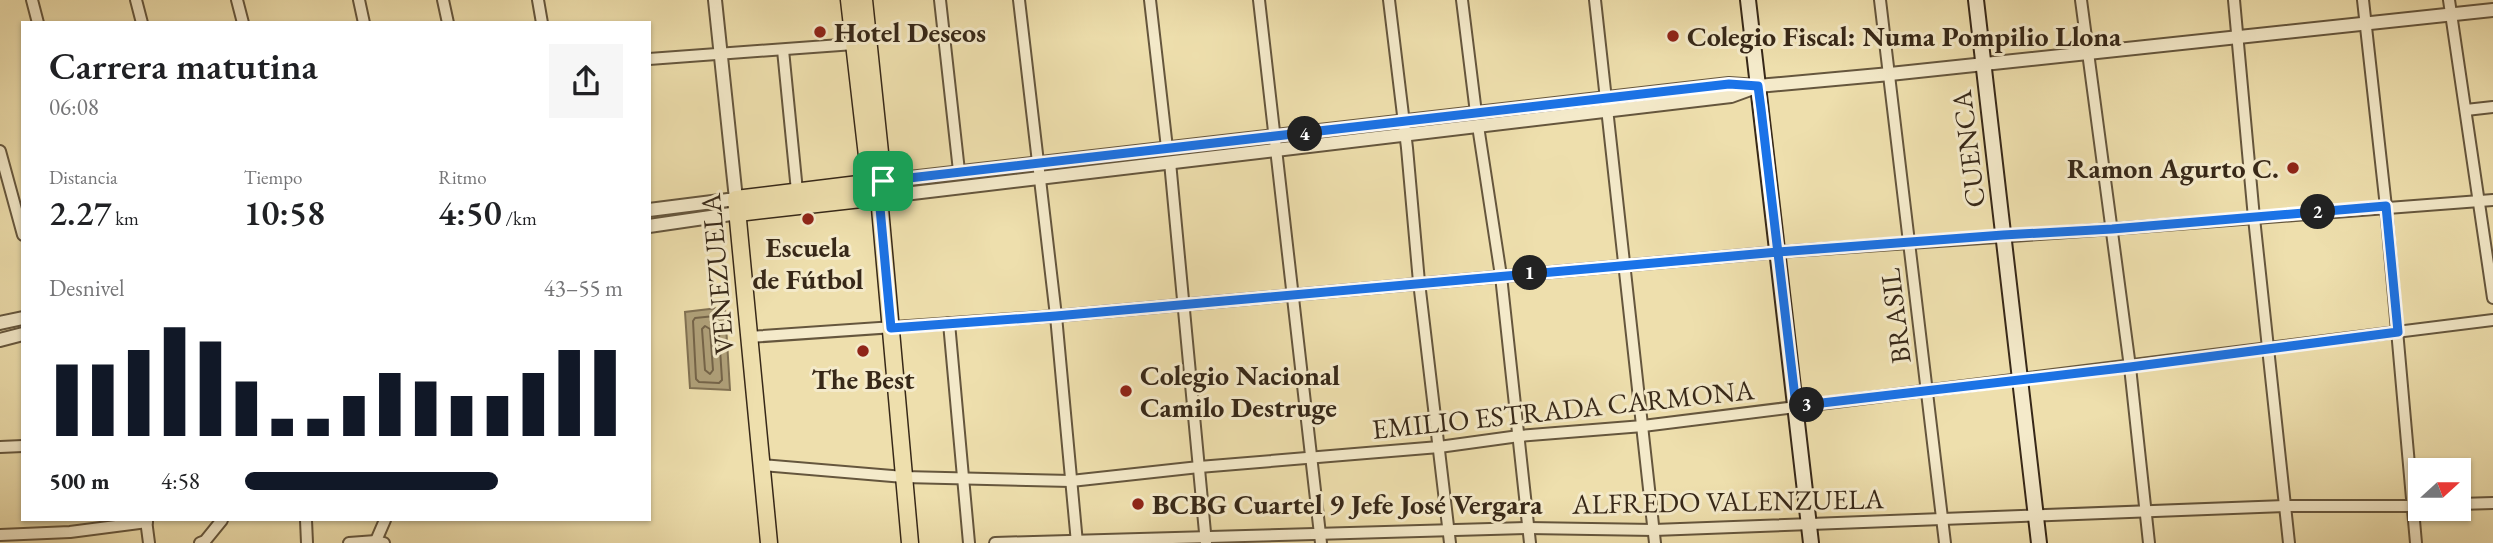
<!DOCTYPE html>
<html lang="es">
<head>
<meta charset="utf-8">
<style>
	body { margin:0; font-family:"EB Garamond",serif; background:#f6f6f6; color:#202124; height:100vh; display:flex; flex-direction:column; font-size:26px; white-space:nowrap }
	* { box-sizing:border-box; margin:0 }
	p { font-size:23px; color:#757577 }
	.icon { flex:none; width:38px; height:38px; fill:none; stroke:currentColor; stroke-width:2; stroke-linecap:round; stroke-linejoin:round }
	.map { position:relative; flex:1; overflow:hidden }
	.details { position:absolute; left:21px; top:21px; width:630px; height:500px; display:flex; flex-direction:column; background:#fff; border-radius:0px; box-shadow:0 2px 5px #0004 }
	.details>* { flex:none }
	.needle { width:46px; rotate:69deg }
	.fabs { position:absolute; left:2408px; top:458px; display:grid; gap:14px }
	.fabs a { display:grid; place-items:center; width:63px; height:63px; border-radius:0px; background:#fff; box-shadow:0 2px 5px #0004; font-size:35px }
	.pin { position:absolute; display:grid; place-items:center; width:60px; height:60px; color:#fff; margin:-30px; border-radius:14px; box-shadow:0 4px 10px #0006 }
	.km { position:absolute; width:35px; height:35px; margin:-18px; border-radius:50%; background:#222; color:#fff; font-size:19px; line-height:35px; text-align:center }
	.round { display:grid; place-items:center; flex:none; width:74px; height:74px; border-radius:0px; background:#f6f6f6 }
	.overview { display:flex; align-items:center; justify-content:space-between; height:119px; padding:0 28px }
	h1 { font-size:38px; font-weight:600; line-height:52px }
	.stats { display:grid; grid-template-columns:repeat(3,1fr); gap:10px; height:119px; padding:7px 28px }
	.stats div { display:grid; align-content:center }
	.stats b { font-size:35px; font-weight:600 }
	.stats small { font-size:19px; font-weight:400 }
	.stats p { font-size:19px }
	.chart { height:196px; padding:14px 28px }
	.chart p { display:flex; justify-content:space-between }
	.chart svg { width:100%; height:126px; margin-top:7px; stroke:#111827; stroke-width:6 }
	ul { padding:0 28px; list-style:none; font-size:23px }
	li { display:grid; grid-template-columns:112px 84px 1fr; align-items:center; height:52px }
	li i { height:18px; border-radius:9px; background:#111827 }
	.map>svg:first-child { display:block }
</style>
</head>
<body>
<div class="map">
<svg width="2493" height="543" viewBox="0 0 2493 543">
	<rect width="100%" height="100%" fill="#eedfad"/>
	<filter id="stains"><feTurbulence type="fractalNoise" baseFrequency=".00286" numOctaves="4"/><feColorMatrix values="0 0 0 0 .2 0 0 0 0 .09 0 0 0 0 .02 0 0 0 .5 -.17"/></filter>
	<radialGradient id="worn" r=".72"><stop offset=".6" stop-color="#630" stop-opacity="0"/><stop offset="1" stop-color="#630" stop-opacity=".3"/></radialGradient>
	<polygon fill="#b0a17a" stroke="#807153" stroke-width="2" points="718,308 725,309 730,390 690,388 685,312"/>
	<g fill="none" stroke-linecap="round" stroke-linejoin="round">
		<g stroke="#746449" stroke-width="2">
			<polygon points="715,316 718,318 722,380 719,383 699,382 696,379 693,321 695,318"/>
			<polygon points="705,326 710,329 713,370 710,374 705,370 702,329"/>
		</g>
		<g stroke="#65563d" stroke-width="14">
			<g id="minor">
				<polyline points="32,0 38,23"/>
				<polyline points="136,0 142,23"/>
				<polyline points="237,0 243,23"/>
				<polyline points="359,0 364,23"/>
				<polyline points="443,0 448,23"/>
				<polyline points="538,0 542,23"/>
				<polyline points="940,0 959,171"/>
				<polyline points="1019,0 1056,316 1077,543"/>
				<polyline points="1150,0 1167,148"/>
				<polyline points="1259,0 1321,543"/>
				<polyline points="1389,0 1407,148 1419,282 1450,543"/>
				<polyline points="1462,0 1476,113"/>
				<polyline points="1595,0 1655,543"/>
				<polyline points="1880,0 1945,543"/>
				<polyline points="2081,0 2130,367 2149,543"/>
				<polyline points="2234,0 2254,218 2289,543"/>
				<polyline points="2363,0 2386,207 2416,543"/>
				<polyline points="2449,0 2493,298"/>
				<polyline points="783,50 797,191"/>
				<polyline points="649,59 854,44"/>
				<polyline points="2466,110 2493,107"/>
				<polyline points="1478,126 1501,276 1530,543"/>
				<polyline points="0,151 23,235"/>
				<polyline points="1170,162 1206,543"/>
				<polyline points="949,323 969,543"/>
				<polyline points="749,337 1056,316 1778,252 2112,229 2493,200"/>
				<polyline points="0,447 23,446"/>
				<polyline points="761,465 904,477 1071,481 1199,467 1439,447 1519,436 1643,426 2493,320"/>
				<polyline points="2459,504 2493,503"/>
				<polyline points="146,520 149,543"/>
				<polyline points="306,520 307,543"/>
				<polyline points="0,535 70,532 147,522"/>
				<polyline points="200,543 205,541 222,520"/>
				<polyline points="349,543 376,541 384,543"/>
				<polyline points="375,543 385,520"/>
				<polyline points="995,543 1528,528 1654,530 2285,506 2420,506"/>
			</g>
		</g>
		<g stroke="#65563d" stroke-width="16">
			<g id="tertiary">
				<polyline points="883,181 1729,84 1758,86 1890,74 2493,10"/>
				<polyline points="879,197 1731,96 1753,88"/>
				<polyline points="649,210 736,199 715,0"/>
				<polyline points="649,226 738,213"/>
				<polyline points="0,323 23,318"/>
				<polyline points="0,340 23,334"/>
			</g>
		</g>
		<g stroke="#372818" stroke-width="18">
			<g id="secondary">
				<polyline points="1748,0 1811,543"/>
				<polyline points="1976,0 2039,543"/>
			</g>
		</g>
		<g stroke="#372818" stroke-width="19">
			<g id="primary">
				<polyline points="849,0 870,182 874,189"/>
				<polyline points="864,0 883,181 879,197 910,543"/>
				<polyline points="738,213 879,197"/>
				<polyline points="769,543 736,199 883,181"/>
			</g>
		</g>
		<use href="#minor" stroke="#f4eaca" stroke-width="10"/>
		<use href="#tertiary" stroke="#f4eaca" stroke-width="12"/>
		<use href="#secondary" stroke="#f4eaca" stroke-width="14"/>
		<use href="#primary" stroke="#eedfad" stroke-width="16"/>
	</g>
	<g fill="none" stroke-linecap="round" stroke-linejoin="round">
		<g stroke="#fff" stroke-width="14">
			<polyline id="route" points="883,181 879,197 891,328 1056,316 1778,252 2003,235 2112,229 2386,206 2398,332 2130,367 1796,406 1761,109 1758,86 1729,84 883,181"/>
		</g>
		<use href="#route" stroke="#1a73e8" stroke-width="9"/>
	</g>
	<g fill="#8f2418" stroke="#f4eaca" stroke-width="2.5">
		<circle cx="820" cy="32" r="7"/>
		<circle cx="1673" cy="36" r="7"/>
		<circle cx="2293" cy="168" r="7"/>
		<circle cx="808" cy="219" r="7"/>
		<circle cx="863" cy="351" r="7"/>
		<circle cx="1126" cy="391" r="7"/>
		<circle cx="1138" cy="504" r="7"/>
	</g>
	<g text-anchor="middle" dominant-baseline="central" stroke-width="6" stroke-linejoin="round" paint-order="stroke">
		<g font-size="28" font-weight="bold" fill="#372818" stroke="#f4eaca" text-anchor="start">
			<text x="834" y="32">Hotel Deseos</text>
			<text x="1687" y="36">Colegio Fiscal: Numa Pompilio Llona</text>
			<text x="2279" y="168" text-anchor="end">Ramon Agurto C.</text>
			<text x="808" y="247" text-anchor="middle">Escuela<tspan x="808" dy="32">de Fútbol</tspan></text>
			<text x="1140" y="375">Colegio Nacional<tspan x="1140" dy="32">Camilo Destruge</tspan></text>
			<text x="863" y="379" text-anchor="middle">The Best</text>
			<text x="1152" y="504">BCBG Cuartel 9 Jefe José Vergara</text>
		</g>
		<g font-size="28" fill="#372818" stroke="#f4eaca">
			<text transform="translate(1968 149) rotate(-97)">CUENCA</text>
			<text transform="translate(717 274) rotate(-95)">VENEZUELA</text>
			<text transform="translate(1895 316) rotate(-97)">BRASIL</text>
			<text transform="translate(1563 409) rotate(-6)">EMILIO ESTRADA CARMONA</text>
			<text transform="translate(1728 501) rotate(-1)">ALFREDO VALENZUELA</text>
		</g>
	</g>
	<rect width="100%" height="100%" filter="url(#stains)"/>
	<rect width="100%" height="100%" fill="url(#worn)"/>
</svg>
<div class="fabs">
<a><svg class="needle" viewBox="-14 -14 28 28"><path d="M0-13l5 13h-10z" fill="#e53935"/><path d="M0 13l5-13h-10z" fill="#757577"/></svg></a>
</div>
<div class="pin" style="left:883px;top:181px;background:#1e9e55"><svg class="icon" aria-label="arrive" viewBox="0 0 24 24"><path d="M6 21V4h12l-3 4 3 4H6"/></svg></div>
<b class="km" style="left:1530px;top:273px">1</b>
<b class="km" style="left:2318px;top:212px">2</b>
<b class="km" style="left:1807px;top:405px">3</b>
<b class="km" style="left:1305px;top:134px">4</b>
<section class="details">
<div class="overview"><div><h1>Carrera matutina</h1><p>06:08</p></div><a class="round"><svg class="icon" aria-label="share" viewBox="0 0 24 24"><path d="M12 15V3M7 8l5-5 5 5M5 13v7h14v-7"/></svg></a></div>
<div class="stats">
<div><p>Distancia</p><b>2.27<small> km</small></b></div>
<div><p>Tiempo</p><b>10:58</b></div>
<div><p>Ritmo</p><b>4:50<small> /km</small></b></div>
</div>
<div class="chart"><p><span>Desnivel</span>43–55 m</p>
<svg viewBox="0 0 160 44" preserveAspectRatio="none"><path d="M5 44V19M15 44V19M25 44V14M35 44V6M45 44V11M55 44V25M65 44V38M75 44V38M85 44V30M95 44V22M105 44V25M115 44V30M125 44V30M135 44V22M145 44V14M155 44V14"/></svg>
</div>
<ul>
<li><b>500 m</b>4:58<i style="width:67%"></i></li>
</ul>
</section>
</div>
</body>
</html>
